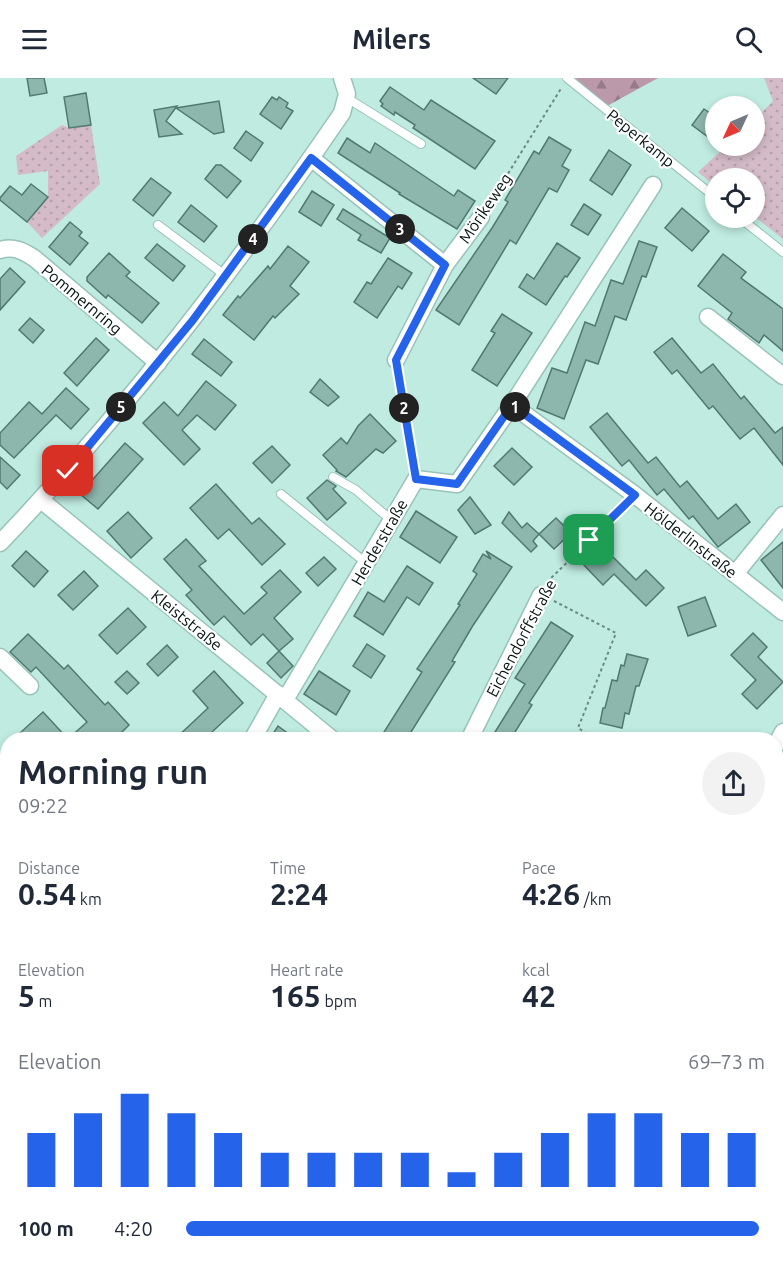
<!DOCTYPE html>
<html lang="en">
<head>
<meta charset="utf-8">
<style>
	body { margin:0; font-family:Ubuntu,sans-serif; background:#f2f2f3; color:#1f2937; height:100vh; display:flex; flex-direction:column; font-size:22px; white-space:nowrap }
	* { box-sizing:border-box; margin:0 }
	p { font-size:20px; color:#747a83 }
	.icon { flex:none; width:33px; height:33px; fill:none; stroke:currentColor; stroke-width:2; stroke-linecap:round; stroke-linejoin:round }
	.map { position:relative; flex:1; overflow:hidden }
	.sheet { position:absolute; left:0px; top:654px; width:783px; height:531px; display:flex; flex-direction:column; background:#fff; border-radius:24px 24px 0 0; box-shadow:0 3px 9px #0003 }
	.sheet>* { flex:none }
	.needle { width:39px; rotate:226deg }
	.buttons { position:absolute; left:705px; top:18px; display:grid; gap:12px }
	.buttons a { display:grid; place-items:center; width:60px; height:60px; border-radius:50%; background:#fff; box-shadow:0 3px 9px #0003; font-size:30px }
	.pin { position:absolute; display:grid; place-items:center; width:51px; height:51px; color:#fff; margin:-26px; border-radius:12px; box-shadow:0 3px 9px #0006 }
	.km { position:absolute; width:30px; height:30px; margin:-15px; border-radius:50%; background:#222; color:#fff; font-size:16px; line-height:30px; text-align:center }
	.round { display:grid; place-items:center; flex:none; width:63px; height:63px; border-radius:32px; background:#f2f2f3 }
	.overview { display:flex; align-items:center; justify-content:space-between; height:102px; padding:0 18px }
	h1 { font-size:33px; font-weight:700; line-height:45px }
	.stats { display:grid; grid-template-columns:repeat(3,1fr); gap:9px; height:102px; padding:6px 18px }
	.stats div { display:grid; align-content:center }
	.stats b { font-size:30px; font-weight:700 }
	.stats small { font-size:16px; font-weight:400 }
	.stats p { font-size:16px }
	.chart { height:168px; padding:12px 18px }
	.chart p { display:flex; justify-content:space-between }
	.chart svg { width:100%; height:108px; margin-top:6px; stroke:#2563eb; stroke-width:6 }
	ul { padding:0 18px; list-style:none; font-size:20px }
	li { display:grid; grid-template-columns:96px 72px 1fr; align-items:center; height:45px }
	li i { height:15px; border-radius:8px; background:#2563eb }
	header { display:flex; justify-content:space-between; align-items:center; height:78px; padding:0 18px; background:#fff; font-size:27px; font-weight:700 }
	.map>svg:first-child { display:block }
</style>
</head>
<body>
<header><svg class="icon" aria-label="menu" viewBox="0 0 24 24"><path d="M4 6h16M4 12h16M4 18h16"/></svg>Milers<svg class="icon" aria-label="search" viewBox="0 0 24 24"><circle cx="10" cy="10" r="6"/><path d="M15 15l6 6"/></svg></header>
<div class="map">
<svg width="783" height="1185" viewBox="0 0 783 1185">
	<defs>
		<pattern id="grass-dots" width="8" height="8" patternUnits="userSpaceOnUse" patternTransform="scale(1.5)"><rect width="8" height="8" fill="#d4bbc7"/><path d="M2 2h.1M6 6h.1" fill="none" stroke="#b4a0aa" stroke-width="1.8" stroke-linecap="round"/></pattern>
		<pattern id="forest-firs" width="22" height="20" patternUnits="userSpaceOnUse" patternTransform="scale(1.5)"><rect width="22" height="20" fill="#b9a"/><path d="M5 1l3.5 6h-7zM16 11l3.5 6h-7z" fill="#967b89"/></pattern>
	</defs>
	<rect width="100%" height="100%" fill="#bfebe0"/>
	<g fill="url(#grass-dots)">
		<polygon points="764,0 783,0 783,161 755,139 754,100 716,100 715,108 698,94 726,68 754,68 755,41 773,23"/>
		<polygon points="62,47 69,50 91,47 100,106 42,160 27,144 48,119 48,93 18,97 16,78"/>
	</g>
	<polygon fill="url(#forest-firs)" points="575,0 658,0 607,28"/>
	<polygon fill="#d4bbc7" points="776,1158 783,1163 783,1185 752,1185 756,1178 776,1178"/>
	<g fill="#8db6ad" stroke="#507970" stroke-width="1.5">
		<polygon points="27,0 44,0 47,15 30,18"/>
		<polygon points="473,0 508,0 496,16"/>
		<polygon points="390,9 424,32 431,22 495,63 475,91 413,50 415,47 395,34 394,37 381,28 383,26 380,23"/>
		<polygon points="86,15 91,47 69,50 64,19"/>
		<polygon points="272,19 277,22 279,19 288,25 286,29 293,33 281,51 260,36"/>
		<polygon points="219,23 224,54 214,56 176,30"/>
		<polygon points="177,28 166,43 182,56 159,59 154,32"/>
		<polygon points="704,31 716,39 716,48 708,59 692,47"/>
		<polygon points="246,53 263,65 251,83 234,70"/>
		<polygon points="549,59 571,72 562,88 569,92 557,114 549,110 516,166 510,162 459,247 436,232 492,150 508,124 505,122 534,73 539,76"/>
		<polygon points="347,60 370,75 375,65 454,118 458,112 475,123 457,151 399,116 400,115 338,75"/>
		<polygon points="609,72 631,87 612,117 590,102"/>
		<polygon points="216,87 221,87 241,103 227,120 205,101"/>
		<polygon points="151,100 171,115 153,138 133,122"/>
		<polygon points="31,106 48,119 27,144 0,122 0,120 10,108 22,117"/>
		<polygon points="312,113 334,127 321,148 299,134"/>
		<polygon points="584,126 601,137 588,157 571,147"/>
		<polygon points="191,127 217,148 204,164 178,144"/>
		<polygon points="682,130 709,153 692,173 665,150"/>
		<polygon points="343,131 390,160 381,175 358,162 361,157 337,141"/>
		<polygon points="70,144 82,154 79,158 88,165 70,187 49,169"/>
		<polygon points="639,163 657,169 646,199 642,198 626,242 615,238 598,286 586,282 564,341 537,330 552,290 567,295 585,244 595,248 611,202 623,206"/>
		<polygon points="557,165 580,180 567,199 565,198 546,227 519,209 527,196 534,201"/>
		<polygon points="157,166 185,188 173,203 145,180"/>
		<polygon points="288,168 309,184 290,208 299,216 275,240 273,238 254,262 223,237 238,218 240,220 268,188 270,191"/>
		<polygon points="109,175 130,194 126,198 159,225 142,245 108,217 106,220 87,203 87,199"/>
		<polygon points="723,176 746,194 741,200 783,231 783,273 764,257 759,265 728,241 732,235 698,208"/>
		<polygon points="388,180 412,195 402,211 398,208 377,240 354,224 367,204 371,206"/>
		<polygon points="10,190 25,204 0,232 0,201"/>
		<polygon points="502,236 532,255 497,308 472,292 495,255 491,253"/>
		<polygon points="30,240 44,252 33,265 19,252"/>
		<polygon points="96,260 109,272 77,308 64,295"/>
		<polygon points="672,260 701,295 713,286 741,321 744,318 775,355 783,349 783,387 754,350 740,361 713,328 709,331 677,292 672,296 654,274"/>
		<polygon points="204,261 232,284 221,298 192,276"/>
		<polygon points="320,301 339,319 328,328 310,314"/>
		<polygon points="206,303 236,327 215,352 197,337 182,352 200,371 184,387 143,345 164,324 178,338"/>
		<polygon points="66,310 89,331 71,351 56,337 14,380 0,367 0,355 29,324 42,336"/>
		<polygon points="607,335 648,385 656,379 680,409 687,403 718,441 736,426 750,444 718,469 693,438 689,441 664,411 657,417 629,382 622,388 590,349"/>
		<polygon points="370,336 396,363 383,375 376,371 346,399 336,393 337,392 323,377 341,360 347,366 358,348"/>
		<polygon points="125,365 143,381 98,431 80,416"/>
		<polygon points="272,368 290,387 272,405 253,385"/>
		<polygon points="512,370 532,389 514,407 494,388"/>
		<polygon points="0,379 20,397 7,411 0,404"/>
		<polygon points="327,402 336,408 333,411 346,425 327,442 307,420"/>
		<polygon points="216,406 252,446 259,440 285,466 262,487 229,451 218,461 190,430"/>
		<polygon points="470,419 491,447 475,456 458,432"/>
		<polygon points="416,433 457,459 440,485 400,459"/>
		<polygon points="128,434 152,460 131,480 107,453"/>
		<polygon points="509,434 522,450 527,445 539,456 533,463 537,468 531,474 502,445"/>
		<polygon points="556,440 571,455 554,471 539,456"/>
		<polygon points="186,461 206,483 199,488 244,536 267,515 261,509 280,492 301,514 274,540 293,561 279,573 263,556 251,567 224,538 214,547 186,517 192,512 164,481"/>
		<polygon points="783,464 783,510 761,482"/>
		<polygon points="599,465 636,502 646,492 664,510 646,528 614,496 603,507 581,484"/>
		<polygon points="26,473 48,493 34,509 12,488"/>
		<polygon points="486,473 512,489 472,549 452,583 455,584 406,662 379,662 422,594 417,591 460,527 458,526 477,496 473,493 483,476 491,481"/>
		<polygon points="324,479 336,491 318,508 306,495"/>
		<polygon points="407,488 433,505 419,527 407,519 383,557 354,538 368,514 384,524"/>
		<polygon points="84,493 98,508 73,532 58,517"/>
		<polygon points="705,519 716,548 688,558 678,529"/>
		<polygon points="128,530 146,549 117,576 99,557"/>
		<polygon points="551,544 573,558 529,625 532,627 510,662 490,662 525,606 515,600"/>
		<polygon points="753,555 767,569 758,579 783,604 757,631 742,616 756,602 731,577"/>
		<polygon points="28,556 64,591 68,587 105,627 108,624 129,647 114,662 26,662 20,655 43,634 68,661 87,644 36,589 31,594 10,574"/>
		<polygon points="367,566 385,578 371,600 353,588"/>
		<polygon points="167,567 178,579 158,598 147,586"/>
		<polygon points="279,573 293,588 281,600 267,585"/>
		<polygon points="627,576 648,581 639,608 636,608 629,636 625,635 622,650 600,645 603,630 605,630 612,602 617,603 621,587 624,588"/>
		<polygon points="127,593 139,605 127,616 115,604"/>
		<polygon points="214,593 243,625 212,654 219,662 174,662 208,630 193,613"/>
		<polygon points="319,593 350,613 336,637 304,616"/>
		<polygon points="278,648 297,662 269,662"/>
	</g>
	<g fill="none" stroke-linecap="round" stroke-linejoin="round">
		<g stroke="#98c3b9" stroke-width="10">
			<g id="service">
				<polyline points="567,0 716,120"/>
				<polyline points="347,20 421,66"/>
				<polyline points="740,140 783,174"/>
				<polyline points="158,147 226,198"/>
				<polyline points="333,399 356,412 391,442"/>
				<polyline points="281,416 366,485"/>
				<polyline points="265,1178 272,1185"/>
				<polyline points="214,1185 222,1178"/>
			</g>
		</g>
		<g stroke="#98c3b9" stroke-width="19">
			<g id="minor">
				<polyline points="311,80 445,187"/>
				<path d="M0,172c14,-4 23,1 34,8l124,105"/>
				<polyline points="708,239 783,298"/>
				<polyline points="396,282 445,187 481,139"/>
				<polyline points="512,327 635,417 783,534"/>
				<polyline points="41,422 333,662"/>
				<path d="M0,465c128,-134 238,-278 342,-430l5,-19 -5,-16"/>
				<polyline points="735,496 783,437"/>
				<polyline points="0,579 30,608"/>
				<polyline points="285,622 416,401 457,406 512,327 653,107"/>
				<polyline points="252,662 278,616"/>
				<polyline points="469,662 541,517"/>
				<polyline points="776,667 783,654"/>
				<polyline points="776,879 783,882"/>
				<polyline points="776,997 783,1002"/>
				<polyline points="370,1178 379,1185"/>
				<polyline points="344,1185 352,1178"/>
				<polyline points="618,1185 622,1178"/>
				<polyline points="639,1185 643,1178"/>
			</g>
		</g>
		<g stroke="#98c3b9" stroke-width="25">
			<g id="secondary">
				<polyline points="0,1073 8,1081"/>
				<polyline points="105,1178 113,1185"/>
			</g>
		</g>
		<g stroke="#6b8a83" stroke-width="2" stroke-dasharray="3 3" stroke-linecap="butt">
			<polyline points="489,126 562,9"/>
			<polyline points="398,297 413,386"/>
			<polyline points="547,504 625,428"/>
			<polyline points="554,523 616,555 578,650 597,662"/>
		</g>
		<use href="#service" stroke="#fff" stroke-width="8"/>
		<use href="#minor" stroke="#fff" stroke-width="16"/>
		<use href="#secondary" stroke="#fff" stroke-width="22"/>
	</g>
	<g fill="none" stroke-linecap="round" stroke-linejoin="round">
		<g stroke="#fff" stroke-width="12">
			<polyline id="route" points="68,393 193,242 311,80 445,187 396,282 416,401 457,406 512,327 635,417 589,462"/>
		</g>
		<use href="#route" stroke="#2563eb" stroke-width="8"/>
	</g>
	<g text-anchor="middle" dominant-baseline="central" stroke-width="4.5" stroke-linejoin="round" paint-order="stroke">
		<g font-size="16" fill="#03120f" stroke="#fff">
			<text transform="translate(641 60) rotate(39)">Peperkamp</text>
			<text transform="translate(485 130) rotate(-56)">Mörikeweg</text>
			<text transform="translate(82 221) rotate(40)">Pommernring</text>
			<text transform="translate(691 462) rotate(38)">Hölderlinstraße</text>
			<text transform="translate(379 464) rotate(-60)">Herderstraße</text>
			<text transform="translate(187 542) rotate(39)">Kleiststraße</text>
			<text transform="translate(521 560) rotate(-62)">Eichendorffstraße</text>
		</g>
	</g>
</svg>
<div class="buttons">
<a><svg class="needle" viewBox="-14 -14 28 28"><path d="M0-13l5 13h-10z" fill="#e53935"/><path d="M0 13l5-13h-10z" fill="#747a83"/></svg></a>
<a><svg class="icon" aria-label="locate" viewBox="0 0 24 24"><circle cx="12" cy="12" r="6"/><path d="M12 2v4M12 18v4M2 12h4M18 12h4"/></svg></a>
</div>
<div class="pin" style="left:589px;top:462px;background:#1e9e55"><svg class="icon" aria-label="arrive" viewBox="0 0 24 24"><path d="M6 21V4h12l-3 4 3 4H6"/></svg></div>
<div class="pin" style="left:68px;top:393px;background:#d93025"><svg class="icon" aria-label="check" viewBox="0 0 24 24"><path d="M5 12l5 5 9-10"/></svg></div>
<b class="km" style="left:515px;top:329px">1</b>
<b class="km" style="left:404px;top:330px">2</b>
<b class="km" style="left:400px;top:151px">3</b>
<b class="km" style="left:253px;top:161px">4</b>
<b class="km" style="left:121px;top:329px">5</b>
<section class="sheet">
<div class="overview"><div><h1>Morning run</h1><p>09:22</p></div><a class="round"><svg class="icon" aria-label="share" viewBox="0 0 24 24"><path d="M12 15V3M7 8l5-5 5 5M5 13v7h14v-7"/></svg></a></div>
<div class="stats">
<div><p>Distance</p><b>0.54<small> km</small></b></div>
<div><p>Time</p><b>2:24</b></div>
<div><p>Pace</p><b>4:26<small> /km</small></b></div>
</div>
<div class="stats">
<div><p>Elevation</p><b>5<small> m</small></b></div>
<div><p>Heart rate</p><b>165<small> bpm</small></b></div>
<div><p>kcal</p><b>42</b></div>
</div>
<div class="chart"><p><span>Elevation</span>69–73 m</p>
<svg viewBox="0 0 160 44" preserveAspectRatio="none"><path d="M5 44V22M15 44V14M25 44V6M35 44V14M45 44V22M55 44V30M65 44V30M75 44V30M85 44V30M95 44V38M105 44V30M115 44V22M125 44V14M135 44V14M145 44V22M155 44V22"/></svg>
</div>
<ul>
<li><b>100 m</b>4:20<i style="width:99%"></i></li>
</ul>
</section>
</div>
</body>
</html>
